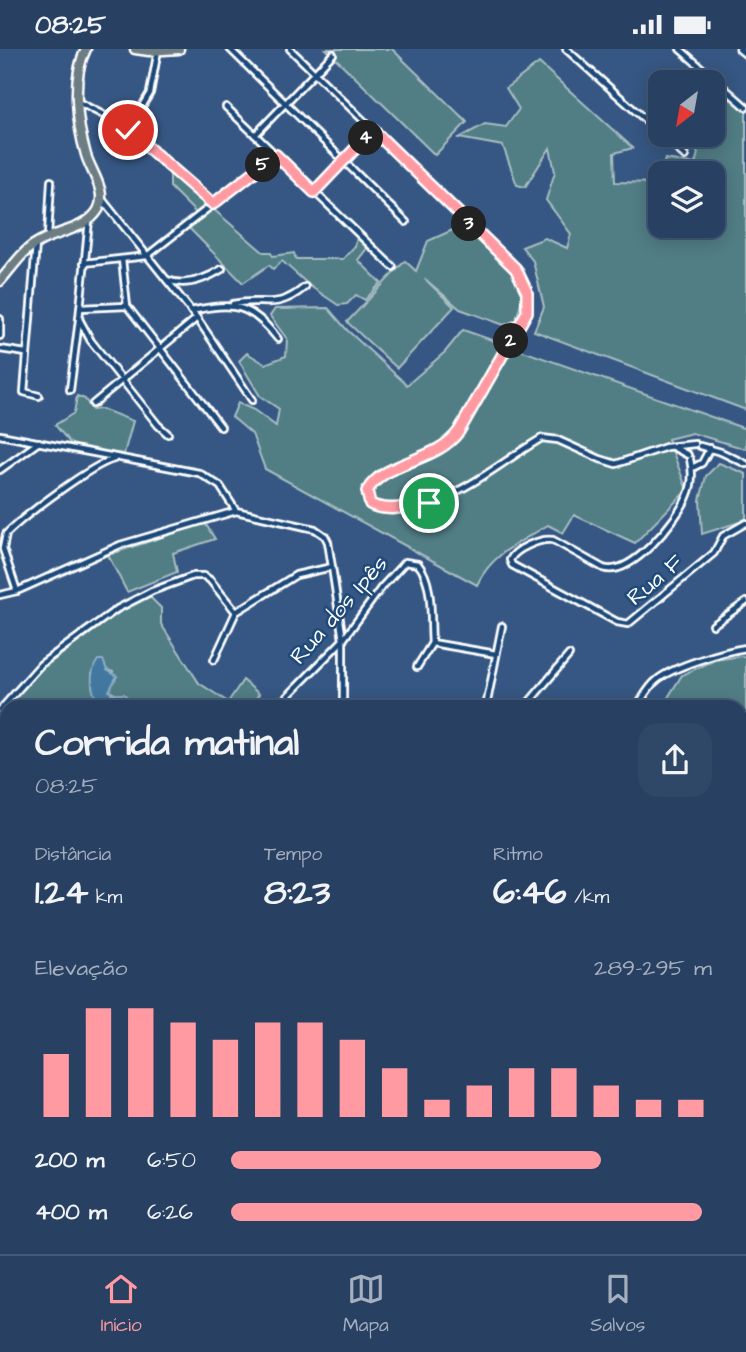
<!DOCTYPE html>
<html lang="pt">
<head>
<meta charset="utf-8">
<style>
	body { margin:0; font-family:"Architects Daughter",sans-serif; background:#304868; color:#f1f3f6; height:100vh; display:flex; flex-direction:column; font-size:26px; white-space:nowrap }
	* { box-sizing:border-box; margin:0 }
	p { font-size:23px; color:#a5afbe }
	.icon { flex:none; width:38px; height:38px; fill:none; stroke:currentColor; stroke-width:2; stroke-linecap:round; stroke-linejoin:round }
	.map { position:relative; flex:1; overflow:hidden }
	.panel { position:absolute; left:0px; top:651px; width:747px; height:555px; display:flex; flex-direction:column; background:#284162; border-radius:21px 21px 0 0; box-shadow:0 4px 18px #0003,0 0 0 2px #445a77 }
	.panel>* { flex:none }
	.needle { width:46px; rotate:211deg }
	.tools { position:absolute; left:648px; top:21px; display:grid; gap:14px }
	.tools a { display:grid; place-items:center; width:77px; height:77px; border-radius:14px; background:#284162; box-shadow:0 4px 18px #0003,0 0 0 2px #445a77; font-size:35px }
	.pin { position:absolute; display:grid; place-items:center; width:60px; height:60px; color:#fff; margin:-30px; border:4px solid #fff; border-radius:50%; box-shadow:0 2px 7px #0007 }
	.km { position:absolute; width:35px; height:35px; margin:-18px; border-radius:50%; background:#222; color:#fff; font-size:19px; line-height:35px; text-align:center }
	.round { display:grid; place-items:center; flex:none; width:74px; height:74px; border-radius:21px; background:#304868 }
	.summary { display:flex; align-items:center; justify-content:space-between; height:119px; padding:0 35px }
	h1 { font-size:38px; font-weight:800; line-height:52px }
	.metrics { display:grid; grid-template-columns:repeat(3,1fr); gap:10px; height:119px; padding:7px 35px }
	.metrics div { display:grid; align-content:center }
	.metrics b { font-size:35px; font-weight:800 }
	.metrics small { font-size:19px; font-weight:400 }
	.metrics p { font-size:19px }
	.chart { height:196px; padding:14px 35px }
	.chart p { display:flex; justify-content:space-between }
	.chart svg { width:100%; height:126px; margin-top:7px; stroke:#ff9aa2; stroke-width:6 }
	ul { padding:0 35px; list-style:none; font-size:23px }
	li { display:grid; grid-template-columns:112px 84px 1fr; align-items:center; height:52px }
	li i { height:18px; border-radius:9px; background:#ff9aa2 }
	.status { display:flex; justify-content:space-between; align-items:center; height:49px; padding:0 35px; background:#284162; direction:ltr }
	.status svg { height:19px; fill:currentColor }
	.tabs { display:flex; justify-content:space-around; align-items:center; height:98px; border-top:2px solid #445a77; background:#284162; font-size:19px; color:#a5afbe }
	.tabs a { display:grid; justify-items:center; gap:4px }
	.tabs .on { color:#ff9aa2 }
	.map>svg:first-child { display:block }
</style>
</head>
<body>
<div class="status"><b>08:25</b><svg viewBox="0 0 49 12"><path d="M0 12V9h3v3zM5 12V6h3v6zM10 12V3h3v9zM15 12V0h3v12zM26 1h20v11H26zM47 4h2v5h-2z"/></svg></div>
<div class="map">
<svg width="746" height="1205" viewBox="0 0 746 1205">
	<rect width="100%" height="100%" fill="#365783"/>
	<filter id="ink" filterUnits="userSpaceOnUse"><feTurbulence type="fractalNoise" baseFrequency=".0143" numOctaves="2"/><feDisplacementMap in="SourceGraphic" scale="14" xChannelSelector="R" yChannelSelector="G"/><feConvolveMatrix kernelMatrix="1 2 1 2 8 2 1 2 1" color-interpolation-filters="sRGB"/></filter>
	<g filter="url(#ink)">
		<g fill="#517d85" stroke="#a8bec2" stroke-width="2" fill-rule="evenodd">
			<polygon points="326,0 392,0 467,73 435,106"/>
			<polygon points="539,14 633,99 614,104 615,133 658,134 660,129 660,177 712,177 712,124 661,124 665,110 695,115 698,104 685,89 688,86 712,86 712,65 732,49 746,62 746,361 534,282 544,258 533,212 522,198 545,189 567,199 571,185 546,151 555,123 550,99 525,138 517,136 503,97 459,89 485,75 506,78 519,60 506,39"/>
			<polygon points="170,119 210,155 197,165 170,138"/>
			<polygon points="212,159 263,203 270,203 273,207 294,204 296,210 343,210 355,197 357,188 368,198 358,211 381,234 365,251 356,246 347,255 338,256 310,237 282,212 273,220 269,216 243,234 189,179"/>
			<path d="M464,176c23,21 45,39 60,67l-8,28 -12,5 -44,-16 -35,-30 29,28 -57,61 -50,-46 58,-61 11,10 12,-30z"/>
			<path d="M328,259l19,22 60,55 38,-33 18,-22 283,99v20l-54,-16 -24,6 19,51 -52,53 -61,-28 -11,18 -15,-8c-28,17 -57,29 -71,60l-212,-116 -13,-35 -20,-17 6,-14 16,7 22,16 3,-17 -19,-13 -21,-35 8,-8 18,11 21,-8 1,-17 -17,-23 5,-7z"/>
			<polygon points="77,347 85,350 92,361 102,360 133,372 124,405 108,404 71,395 55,376 74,364"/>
			<polygon points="719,414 746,425 746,471 702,485 700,451 706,427"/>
			<polygon points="205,474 215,490 173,504 177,523 127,543 108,506"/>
			<path d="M148,546l13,13v16l38,59 29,19 15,-22 16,14 -9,13h-243v20l-4,-4h-3v-11l39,-41 93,-68zM107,621l6,2 -4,19 10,5v10l-20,-1 -7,-19v-12z"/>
			<polygon points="742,607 746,608 746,842 740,840 740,658 662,658 682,626 715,611"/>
			<polygon points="0,907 7,915 7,1014 5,1014 0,1009"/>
			<polygon points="0,1029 2,1031 7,1059 7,1085 0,1086"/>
			<polygon points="740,1088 746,1094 746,1127 740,1134"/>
			<polygon points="7,1150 7,1199 311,1199 310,1205 0,1205 0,1152"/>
			<polygon points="345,1199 527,1199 541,1205 344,1205"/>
			<polygon points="597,1199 683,1199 672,1205 591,1205"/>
		</g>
		<path fill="#4378a0" stroke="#8eaec6" stroke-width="2" d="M98,611h5l4,10 10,6 -8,15 3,3h12l3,3c-6,12 -16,8 -28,8 -8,-14 -11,-32 -1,-45z"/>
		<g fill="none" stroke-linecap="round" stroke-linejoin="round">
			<g stroke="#8eaec6" stroke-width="2">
				<polyline points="740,874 746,876"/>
				<polyline points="498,1199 504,1205"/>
			</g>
			<g stroke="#fff" stroke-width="10">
				<g id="minor">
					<polyline points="230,0 406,173"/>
					<path d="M290,0l222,216c13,15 21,37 11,56l-68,116 -26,18 -51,22 -11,14 3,13c14,7 28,4 43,2 53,-10 84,-42 129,-68l16,2 42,19 16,5 50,-17 29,-3"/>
					<polyline points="566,0 660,84"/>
					<polyline points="680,0 746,58"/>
					<polyline points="78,53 119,74 213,155"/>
					<polyline points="226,58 393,218"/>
					<polyline points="128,81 150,44 158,1"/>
					<polyline points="255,86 333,5"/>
					<polyline points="661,86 685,107"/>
					<polyline points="314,143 373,81"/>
					<polyline points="102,150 197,269 252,351"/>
					<polyline points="89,171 79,270 91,292 158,376 168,385"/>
					<polyline points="48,187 51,132"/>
					<polyline points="36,195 24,343 39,347"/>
					<polyline points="122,210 127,257 221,378"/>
					<polyline points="84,214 147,207 276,106"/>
					<path d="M167,231c19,7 39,-1 55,-11"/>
					<path d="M233,255c31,-7 42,8 72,-17"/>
					<polyline points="80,259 127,257"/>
					<path d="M191,262c43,-9 59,-8 87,28"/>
					<polyline points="0,270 0,287"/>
					<polyline points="0,300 26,304"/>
					<polyline points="70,341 79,271"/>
					<polyline points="93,355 197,269"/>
					<polyline points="0,386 199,424 220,437 236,462"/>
					<polyline points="700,397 721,403 746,415"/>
					<polyline points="673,398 688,406"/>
					<path d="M690,410c3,13 3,25 -3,38 -10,23 -56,81 -84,71l-50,-28c-13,-2 -38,9 -43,20l2,5 105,57 11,2 86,-71 9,-17 23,-13"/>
					<polyline points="692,419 702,414 710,399"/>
					<polyline points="0,421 39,393"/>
					<path d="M17,542l-14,-42 3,-15c18,-18 85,-69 108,-75"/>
					<polyline points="0,546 17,542 120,496 236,462 315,480 325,487 328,493 332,518 343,591 343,658"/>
					<polyline points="713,576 746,553"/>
					<polyline points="214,611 236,563"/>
					<polyline points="417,618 432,594"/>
					<path d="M277,658l66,-67 38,-52 24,-26 13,2c16,19 12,55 14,79l64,11"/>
					<polyline points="486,658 502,577"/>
					<polyline points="525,658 569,606"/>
					<path d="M637,658c6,-9 11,-20 20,-27 15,-13 68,-29 89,-32"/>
					<polyline points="0,661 41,615 117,560 152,542 193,527 204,527 210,531 236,563 296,526 332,518"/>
					<polyline points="0,683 7,693"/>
					<polyline points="740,958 746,951"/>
					<polyline points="740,1035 746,1028"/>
					<polyline points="740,1038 746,1047"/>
				</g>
			</g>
			<g stroke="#fff" stroke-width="11">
				<polyline id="tertiary" points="740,0 746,5"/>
			</g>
			<g stroke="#fff" stroke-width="13">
				<g id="primary">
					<polyline points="135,0 149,2 179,0"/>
					<path d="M0,232c11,-12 22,-30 37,-38 19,-12 49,-13 61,-33 10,-18 -7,-38 -12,-55 -9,-31 -15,-77 0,-106"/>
				</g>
			</g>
			<use href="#minor" stroke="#1f4a7a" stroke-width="4.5"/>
			<use href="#tertiary" stroke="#1f4a7a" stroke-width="6"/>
			<use href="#primary" stroke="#6d7d84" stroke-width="8"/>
		</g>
	</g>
	<g fill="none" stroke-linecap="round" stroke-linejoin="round" filter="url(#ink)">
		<g stroke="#fff" stroke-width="14">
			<path id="route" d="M128,81l85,74 63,-49 38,37 59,-62 143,139 11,23v20l-68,119c-23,32 -73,28 -92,60l3,13c18,9 39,2 59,-1"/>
		</g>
		<use href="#route" stroke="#ff9aa2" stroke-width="9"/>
	</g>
	<g text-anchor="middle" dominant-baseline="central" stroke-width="5" stroke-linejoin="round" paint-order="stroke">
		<g font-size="23" fill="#fff" stroke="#1f4a7a">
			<text transform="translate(655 531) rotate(-40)">Rua F</text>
			<text transform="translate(339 561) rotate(-49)">Rua dos Ipês</text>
		</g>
	</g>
</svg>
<div class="tools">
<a><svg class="needle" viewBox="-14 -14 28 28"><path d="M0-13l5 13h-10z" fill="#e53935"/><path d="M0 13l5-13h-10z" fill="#a5afbe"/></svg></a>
<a><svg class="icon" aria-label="layers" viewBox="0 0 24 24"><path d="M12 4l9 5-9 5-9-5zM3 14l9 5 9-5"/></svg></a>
</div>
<div class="pin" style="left:429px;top:454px;background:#1e9e55"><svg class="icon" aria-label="arrive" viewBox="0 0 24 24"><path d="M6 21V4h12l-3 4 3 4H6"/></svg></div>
<div class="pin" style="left:128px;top:81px;background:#d93025"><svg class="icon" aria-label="check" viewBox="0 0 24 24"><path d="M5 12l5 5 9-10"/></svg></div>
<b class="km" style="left:511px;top:292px">2</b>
<b class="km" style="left:469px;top:175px">3</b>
<b class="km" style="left:366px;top:89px">4</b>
<b class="km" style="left:263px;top:116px">5</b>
<section class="panel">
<div class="summary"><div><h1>Corrida matinal</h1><p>08:25</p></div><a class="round"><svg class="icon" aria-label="share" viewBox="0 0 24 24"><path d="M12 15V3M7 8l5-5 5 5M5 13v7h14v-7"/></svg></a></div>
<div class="metrics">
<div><p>Distância</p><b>1.24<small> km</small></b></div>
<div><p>Tempo</p><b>8:23</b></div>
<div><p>Ritmo</p><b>6:46<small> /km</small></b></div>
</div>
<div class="chart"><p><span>Elevação</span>289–295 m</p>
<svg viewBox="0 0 160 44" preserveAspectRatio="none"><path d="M5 44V22M15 44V6M25 44V6M35 44V11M45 44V17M55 44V11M65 44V11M75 44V17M85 44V27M95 44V38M105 44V33M115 44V27M125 44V27M135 44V33M145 44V38M155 44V38"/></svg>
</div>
<ul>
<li><b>200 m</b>6:50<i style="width:77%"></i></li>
<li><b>400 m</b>6:26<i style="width:98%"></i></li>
</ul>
</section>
</div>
<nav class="tabs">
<a class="on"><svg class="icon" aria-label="home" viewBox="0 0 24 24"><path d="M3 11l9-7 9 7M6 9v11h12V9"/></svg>Início</a>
<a><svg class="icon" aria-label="map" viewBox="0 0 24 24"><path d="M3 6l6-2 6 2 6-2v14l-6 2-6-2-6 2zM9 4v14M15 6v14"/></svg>Mapa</a>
<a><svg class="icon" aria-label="saved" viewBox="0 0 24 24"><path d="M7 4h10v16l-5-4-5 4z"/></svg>Salvos</a>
</nav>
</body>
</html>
